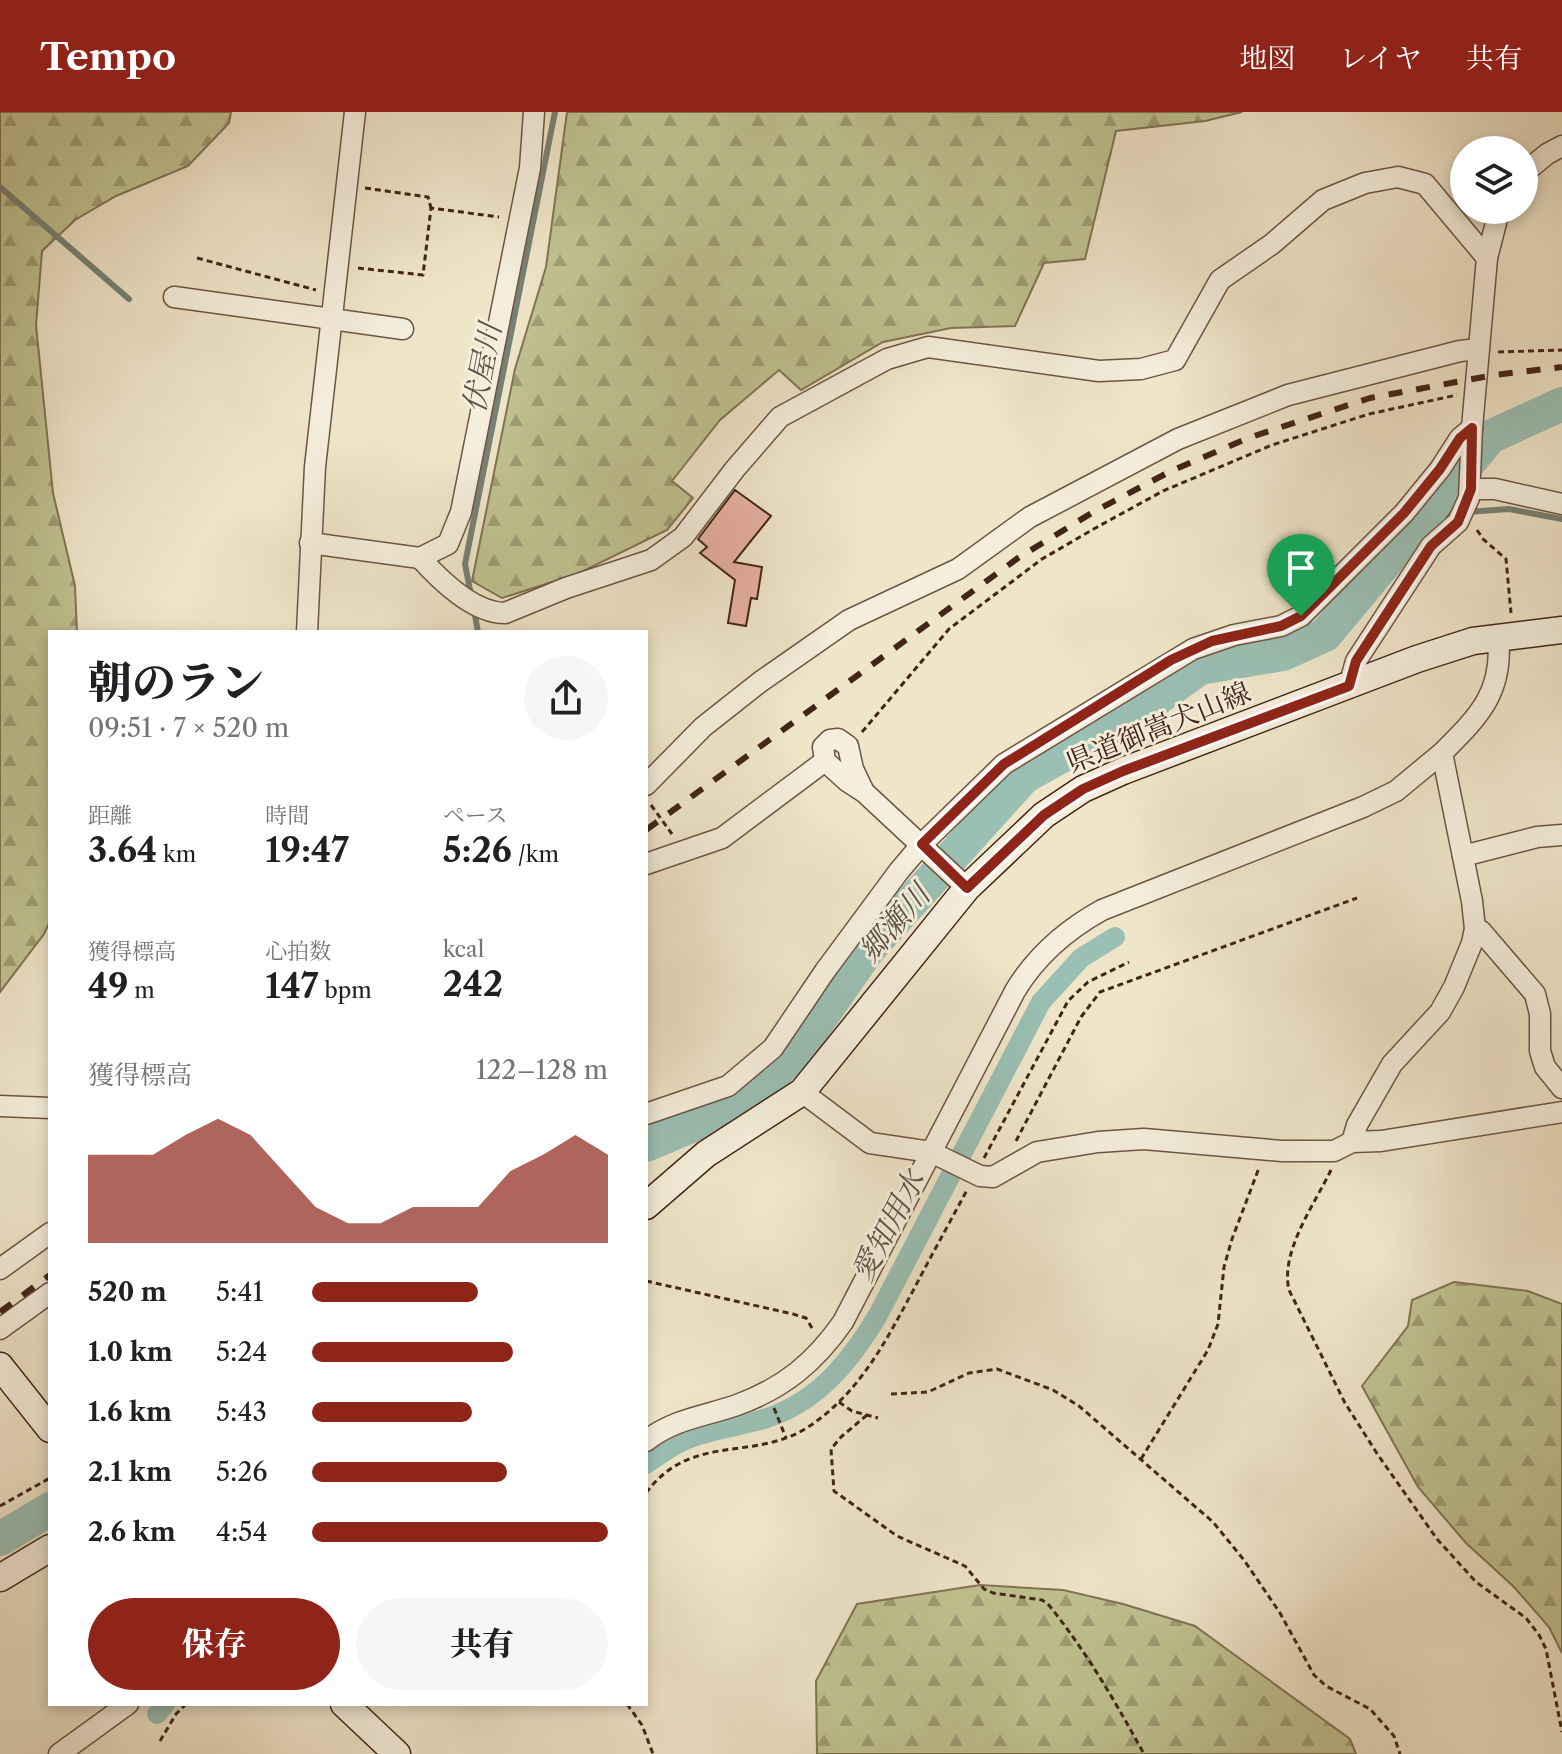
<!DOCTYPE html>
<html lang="ja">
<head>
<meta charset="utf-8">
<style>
	body { margin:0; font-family:"Libre Caslon Text","Noto Serif JP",serif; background:#f6f6f6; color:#202124; height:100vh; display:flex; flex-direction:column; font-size:30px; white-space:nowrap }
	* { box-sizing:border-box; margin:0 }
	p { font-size:26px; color:#757577 }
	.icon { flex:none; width:44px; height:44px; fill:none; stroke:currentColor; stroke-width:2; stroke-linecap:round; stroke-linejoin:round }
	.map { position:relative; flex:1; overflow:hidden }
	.drawer { position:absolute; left:48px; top:518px; width:600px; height:1076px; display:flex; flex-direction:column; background:#fff; border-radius:0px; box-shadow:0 4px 12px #0003 }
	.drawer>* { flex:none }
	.buttons { position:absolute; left:1450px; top:24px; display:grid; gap:16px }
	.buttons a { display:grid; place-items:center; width:88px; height:88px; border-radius:50%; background:#fff; box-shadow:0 4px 12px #0003; font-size:40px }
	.pin { position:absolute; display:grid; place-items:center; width:68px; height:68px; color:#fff; margin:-82px -34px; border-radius:50% 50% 50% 0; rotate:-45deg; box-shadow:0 0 8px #0007 }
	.pin .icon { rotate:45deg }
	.round { display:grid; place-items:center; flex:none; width:84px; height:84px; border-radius:42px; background:#f6f6f6 }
	.head { display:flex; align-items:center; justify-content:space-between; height:136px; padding:0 40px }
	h1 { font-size:44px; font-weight:800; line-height:60px }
	.metrics { display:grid; grid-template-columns:repeat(3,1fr); gap:12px; height:136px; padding:8px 40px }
	.metrics div { display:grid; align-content:center }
	.metrics b { font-size:34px; font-weight:800 }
	.metrics small { font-size:22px; font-weight:400 }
	.metrics p { font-size:22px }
	.chart { height:224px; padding:16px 40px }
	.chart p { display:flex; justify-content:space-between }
	.chart svg { width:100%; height:144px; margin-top:8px; fill:#8f2418; opacity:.7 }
	.cta { display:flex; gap:16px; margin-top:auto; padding:16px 40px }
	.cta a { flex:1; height:92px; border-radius:48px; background:#8f2418; color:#fff; font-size:32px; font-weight:800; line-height:92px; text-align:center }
	.cta a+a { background:#f6f6f6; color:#202124 }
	ul { padding:0 40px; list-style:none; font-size:26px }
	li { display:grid; grid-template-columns:128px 96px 1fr; align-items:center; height:60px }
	li i { height:20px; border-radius:10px; background:#8f2418 }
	header { display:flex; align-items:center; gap:48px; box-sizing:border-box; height:112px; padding:0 40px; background:#8f2418; color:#fff }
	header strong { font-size:38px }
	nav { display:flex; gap:44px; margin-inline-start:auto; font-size:28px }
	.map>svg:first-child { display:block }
</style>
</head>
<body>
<header>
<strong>Tempo</strong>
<nav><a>地図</a><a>レイヤ</a><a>共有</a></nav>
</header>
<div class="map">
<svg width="1562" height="1642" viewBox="0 0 1562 1642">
	<defs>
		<pattern id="forest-firs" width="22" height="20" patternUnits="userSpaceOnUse" patternTransform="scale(2)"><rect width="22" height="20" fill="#c0c291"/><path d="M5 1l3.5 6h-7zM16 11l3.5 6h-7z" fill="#9e9d75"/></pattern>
	</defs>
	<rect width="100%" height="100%" fill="#efe5c9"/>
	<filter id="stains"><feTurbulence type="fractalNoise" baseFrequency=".0025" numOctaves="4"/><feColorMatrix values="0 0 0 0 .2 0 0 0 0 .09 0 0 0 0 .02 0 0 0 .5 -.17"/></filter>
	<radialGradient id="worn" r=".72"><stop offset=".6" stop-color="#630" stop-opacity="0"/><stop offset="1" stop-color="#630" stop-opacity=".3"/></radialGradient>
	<g fill="url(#forest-firs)" stroke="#817454" stroke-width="2">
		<polygon points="0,0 231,0 229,11 188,54 116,84 75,108 42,139 36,213 53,381 75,474 77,520 50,520 50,809 44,822 0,880"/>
		<polygon points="567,0 1242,0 1205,9 1116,19 1085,147 1044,151 1015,214 951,216 883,230 801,278 779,258 720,308 672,369 693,386 667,418 577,462 502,486 472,469 515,257 546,155"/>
		<polygon points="1454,1170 1528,1179 1562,1192 1562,1541 1549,1515 1513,1474 1466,1431 1418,1375 1362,1274 1408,1214 1412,1188"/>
		<polygon points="980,1473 1063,1478 1123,1492 1195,1514 1350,1627 1356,1642 817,1642 816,1569 857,1492"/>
	</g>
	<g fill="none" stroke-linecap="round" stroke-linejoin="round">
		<g stroke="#778175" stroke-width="6">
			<polyline points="0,75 129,187"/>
			<polyline points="1432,397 1443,403 1456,401"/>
			<polyline points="1467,400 1509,397 1562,407"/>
			<polyline points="471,483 465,452 555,0"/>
			<polyline points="474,498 478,520"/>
		</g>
		<g stroke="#9abfb3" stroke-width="20">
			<path d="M646,1352c12,-8 24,-17 37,-23 26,-12 56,-14 84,-23 52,-17 84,-58 111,-103l163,-313 40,-44 34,-21"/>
			<polyline points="157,1602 165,1592"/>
		</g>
		<g stroke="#9abfb3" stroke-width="34">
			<polyline points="646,1033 738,994 794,944 868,838 1024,665 1133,604 1200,556 1283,542 1325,523 1490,325 1562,292"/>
			<polyline points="0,1427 50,1397"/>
		</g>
	</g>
	<polygon fill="#e7b0a1" stroke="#422518" stroke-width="2" points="735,378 771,404 734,450 762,455 757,487 751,486 746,514 728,511 735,468 700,441 707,435 698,427"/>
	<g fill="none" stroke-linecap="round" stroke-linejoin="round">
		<g stroke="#6d5544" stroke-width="23">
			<g id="street">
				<polyline points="1524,61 1547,42 1562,34"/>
				<polyline points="174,185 403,217"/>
				<polyline points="1471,377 1495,377 1562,392"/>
				<polyline points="310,431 420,446 448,432 461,400 530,56 534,0"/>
				<path d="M420,446c20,22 53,55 85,55l61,-25 85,-28 32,-23 52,-68 45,-52 107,-58 41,-12 171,24 42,-2 34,-9 45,-80 52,-36 51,-44 42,-17 33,-6 27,7 62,74"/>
				<polyline points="307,520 315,355 355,0"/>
				<polyline points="1349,574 1356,549 1431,434 1458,410 1469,386 1472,316 1487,146 1497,107 1502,98"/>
				<polyline points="646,673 703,615 760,570 849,508 958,457 1030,405 1178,327 1288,283 1460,239 1479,237"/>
				<polyline points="864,680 853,657 848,634 838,627 830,628 823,635 825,649 847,669 864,680 967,776"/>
				<polyline points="1463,744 1537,725 1562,723"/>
				<polyline points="646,752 722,726 825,649"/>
				<polyline points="1475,817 1481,819 1535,882 1540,902 1540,939 1545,955 1562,976"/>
				<polyline points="802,980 870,1031 931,1040 980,1064 993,1065 1037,1040 1098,1030 1144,1027 1282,1039 1334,1039 1352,1030 1381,1029 1562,1000"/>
				<polyline points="0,994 50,996"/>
				<polyline points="646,1002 728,974 773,936 825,859 899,759 922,732 1004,652 1193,537 1234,523 1281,514 1301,504 1404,401 1440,357 1460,326 1472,316"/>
				<path d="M1352,1030l5,-17 35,-61 48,-52 14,-25 18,-44 3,-14 -3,-28 -30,-148c37,-37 62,-61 56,-117"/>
				<polyline points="0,1157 50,1121"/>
				<polyline points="0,1217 50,1181"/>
				<path d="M646,1329c27,-22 60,-25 91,-36 47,-17 78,-43 106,-83l172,-331c21,-35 51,-61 87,-81l261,-103 33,-16 46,-38"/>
				<polyline points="59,1642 128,1592"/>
			</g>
		</g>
		<g stroke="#422518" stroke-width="29">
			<g id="secondary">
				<polyline points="646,1094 706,1042 802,980 967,776 1044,703 1083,677 1123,659 1417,547 1473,529 1562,518"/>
				<polyline points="0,1254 50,1317"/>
				<polyline points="0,1466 50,1436"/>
				<polyline points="344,1592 397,1642"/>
			</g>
		</g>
		<g stroke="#422518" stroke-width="3" stroke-dasharray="6 4" stroke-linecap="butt">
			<polyline points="365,76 428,85 431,96"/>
			<polyline points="197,146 316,178"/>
			<polyline points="358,156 423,163 431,96 499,105"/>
			<polyline points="1498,240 1562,238"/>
			<polyline points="1477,418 1483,427 1506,447 1511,501"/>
			<polyline points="862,620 949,517 1042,447 1099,414 1163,379 1272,333 1369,302 1457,283"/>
			<polyline points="651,693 672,722"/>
			<polyline points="1016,1029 1081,905 1100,880 1357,786"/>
			<polyline points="984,1046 1068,889 1088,870 1129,850"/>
			<path d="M1331,1058c-17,35 -51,82 -42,120l56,113 33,52 59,84 39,43 50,36 13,17 7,14 16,83"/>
			<polyline points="646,1169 793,1202 806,1206 812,1216"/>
			<polyline points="891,1282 928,1280 969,1261 997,1257 1053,1278 1079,1294 1213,1410 1244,1448 1280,1501 1314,1563 1326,1574 1370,1597 1394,1624 1400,1642"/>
			<polyline points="839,1290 852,1299 878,1306"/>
			<polyline points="774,1296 786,1326"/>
			<path d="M867,1303l-26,22 -10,12 3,42 63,45 68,30 19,23 9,4 49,7 6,4c38,47 67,97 96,150"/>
			<polyline points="1141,1347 1208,1238 1218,1212 1224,1155 1232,1127 1259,1056"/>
			<path d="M646,1381c44,-60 106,-32 159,-64 54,-34 81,-88 110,-142 17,-33 35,-65 52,-97"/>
			<polyline points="0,1394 50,1366"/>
			<polyline points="627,1592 642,1613 653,1642"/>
			<polyline points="160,1629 176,1602 186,1592"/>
		</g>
		<use href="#street" stroke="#f5eedc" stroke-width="20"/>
		<use href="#secondary" stroke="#f5eedc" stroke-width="26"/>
		<g stroke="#422518" stroke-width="6" stroke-dasharray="14 14" stroke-linecap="butt">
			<polyline points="646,718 1018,446 1095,399 1171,359 1248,326 1370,286 1494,263 1562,255"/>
			<polyline points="0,1200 50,1163"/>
		</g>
	</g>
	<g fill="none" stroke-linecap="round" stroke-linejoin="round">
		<g stroke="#fff" stroke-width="16">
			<polygon id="route" points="1472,316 1471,377 1458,410 1431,434 1356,549 1349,574 1123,659 1083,677 1044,703 967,776 922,732 1004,652 1171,548 1212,529 1281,514 1301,504 1404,401 1440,357 1460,326"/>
		</g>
		<use href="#route" stroke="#8f2418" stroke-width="10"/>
	</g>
	<g text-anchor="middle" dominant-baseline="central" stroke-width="6" stroke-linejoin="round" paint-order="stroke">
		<g font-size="28" fill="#422518" stroke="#f5eedc">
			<text transform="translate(1158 615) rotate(-22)">県道御嵩犬山線</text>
		</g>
		<g font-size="30" font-style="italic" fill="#5c5346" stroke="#f5eedc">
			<text transform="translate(482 256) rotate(-79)">伏屋川</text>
			<text transform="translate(894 811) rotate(-49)">郷瀬川</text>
			<text transform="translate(888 1114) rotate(-62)">愛知用水</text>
		</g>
	</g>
	<rect width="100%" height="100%" filter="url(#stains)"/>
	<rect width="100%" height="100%" fill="url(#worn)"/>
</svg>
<div class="buttons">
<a><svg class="icon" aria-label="layers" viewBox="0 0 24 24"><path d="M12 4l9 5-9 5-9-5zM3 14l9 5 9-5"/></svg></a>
</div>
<div class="pin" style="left:1301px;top:504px;background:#1e9e55"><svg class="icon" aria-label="arrive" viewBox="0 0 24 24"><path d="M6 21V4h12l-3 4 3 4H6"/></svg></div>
<section class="drawer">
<div class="head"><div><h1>朝のラン</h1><p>09:51 · 7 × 520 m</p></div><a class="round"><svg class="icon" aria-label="share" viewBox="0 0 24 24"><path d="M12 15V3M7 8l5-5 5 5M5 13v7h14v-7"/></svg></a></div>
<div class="metrics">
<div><p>距離</p><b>3.64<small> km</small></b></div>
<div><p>時間</p><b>19:47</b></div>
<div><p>ペース</p><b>5:26<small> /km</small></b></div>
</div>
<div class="metrics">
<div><p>獲得標高</p><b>49<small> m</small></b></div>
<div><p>心拍数</p><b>147<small> bpm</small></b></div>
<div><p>kcal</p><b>242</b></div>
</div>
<div class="chart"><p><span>獲得標高</span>122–128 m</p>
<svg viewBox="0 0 160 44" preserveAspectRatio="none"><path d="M0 44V17L10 17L20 17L30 11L40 6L50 11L60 22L70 33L80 38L90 38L100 33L110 33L120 33L130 22L140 17L150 11L160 17V44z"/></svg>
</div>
<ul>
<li><b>520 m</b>5:41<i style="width:56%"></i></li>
<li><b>1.0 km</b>5:24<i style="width:68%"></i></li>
<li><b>1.6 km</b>5:43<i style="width:54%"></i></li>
<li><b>2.1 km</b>5:26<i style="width:66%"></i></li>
<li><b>2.6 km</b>4:54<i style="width:100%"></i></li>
</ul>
<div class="cta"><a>保存</a><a>共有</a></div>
</section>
</div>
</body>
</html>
